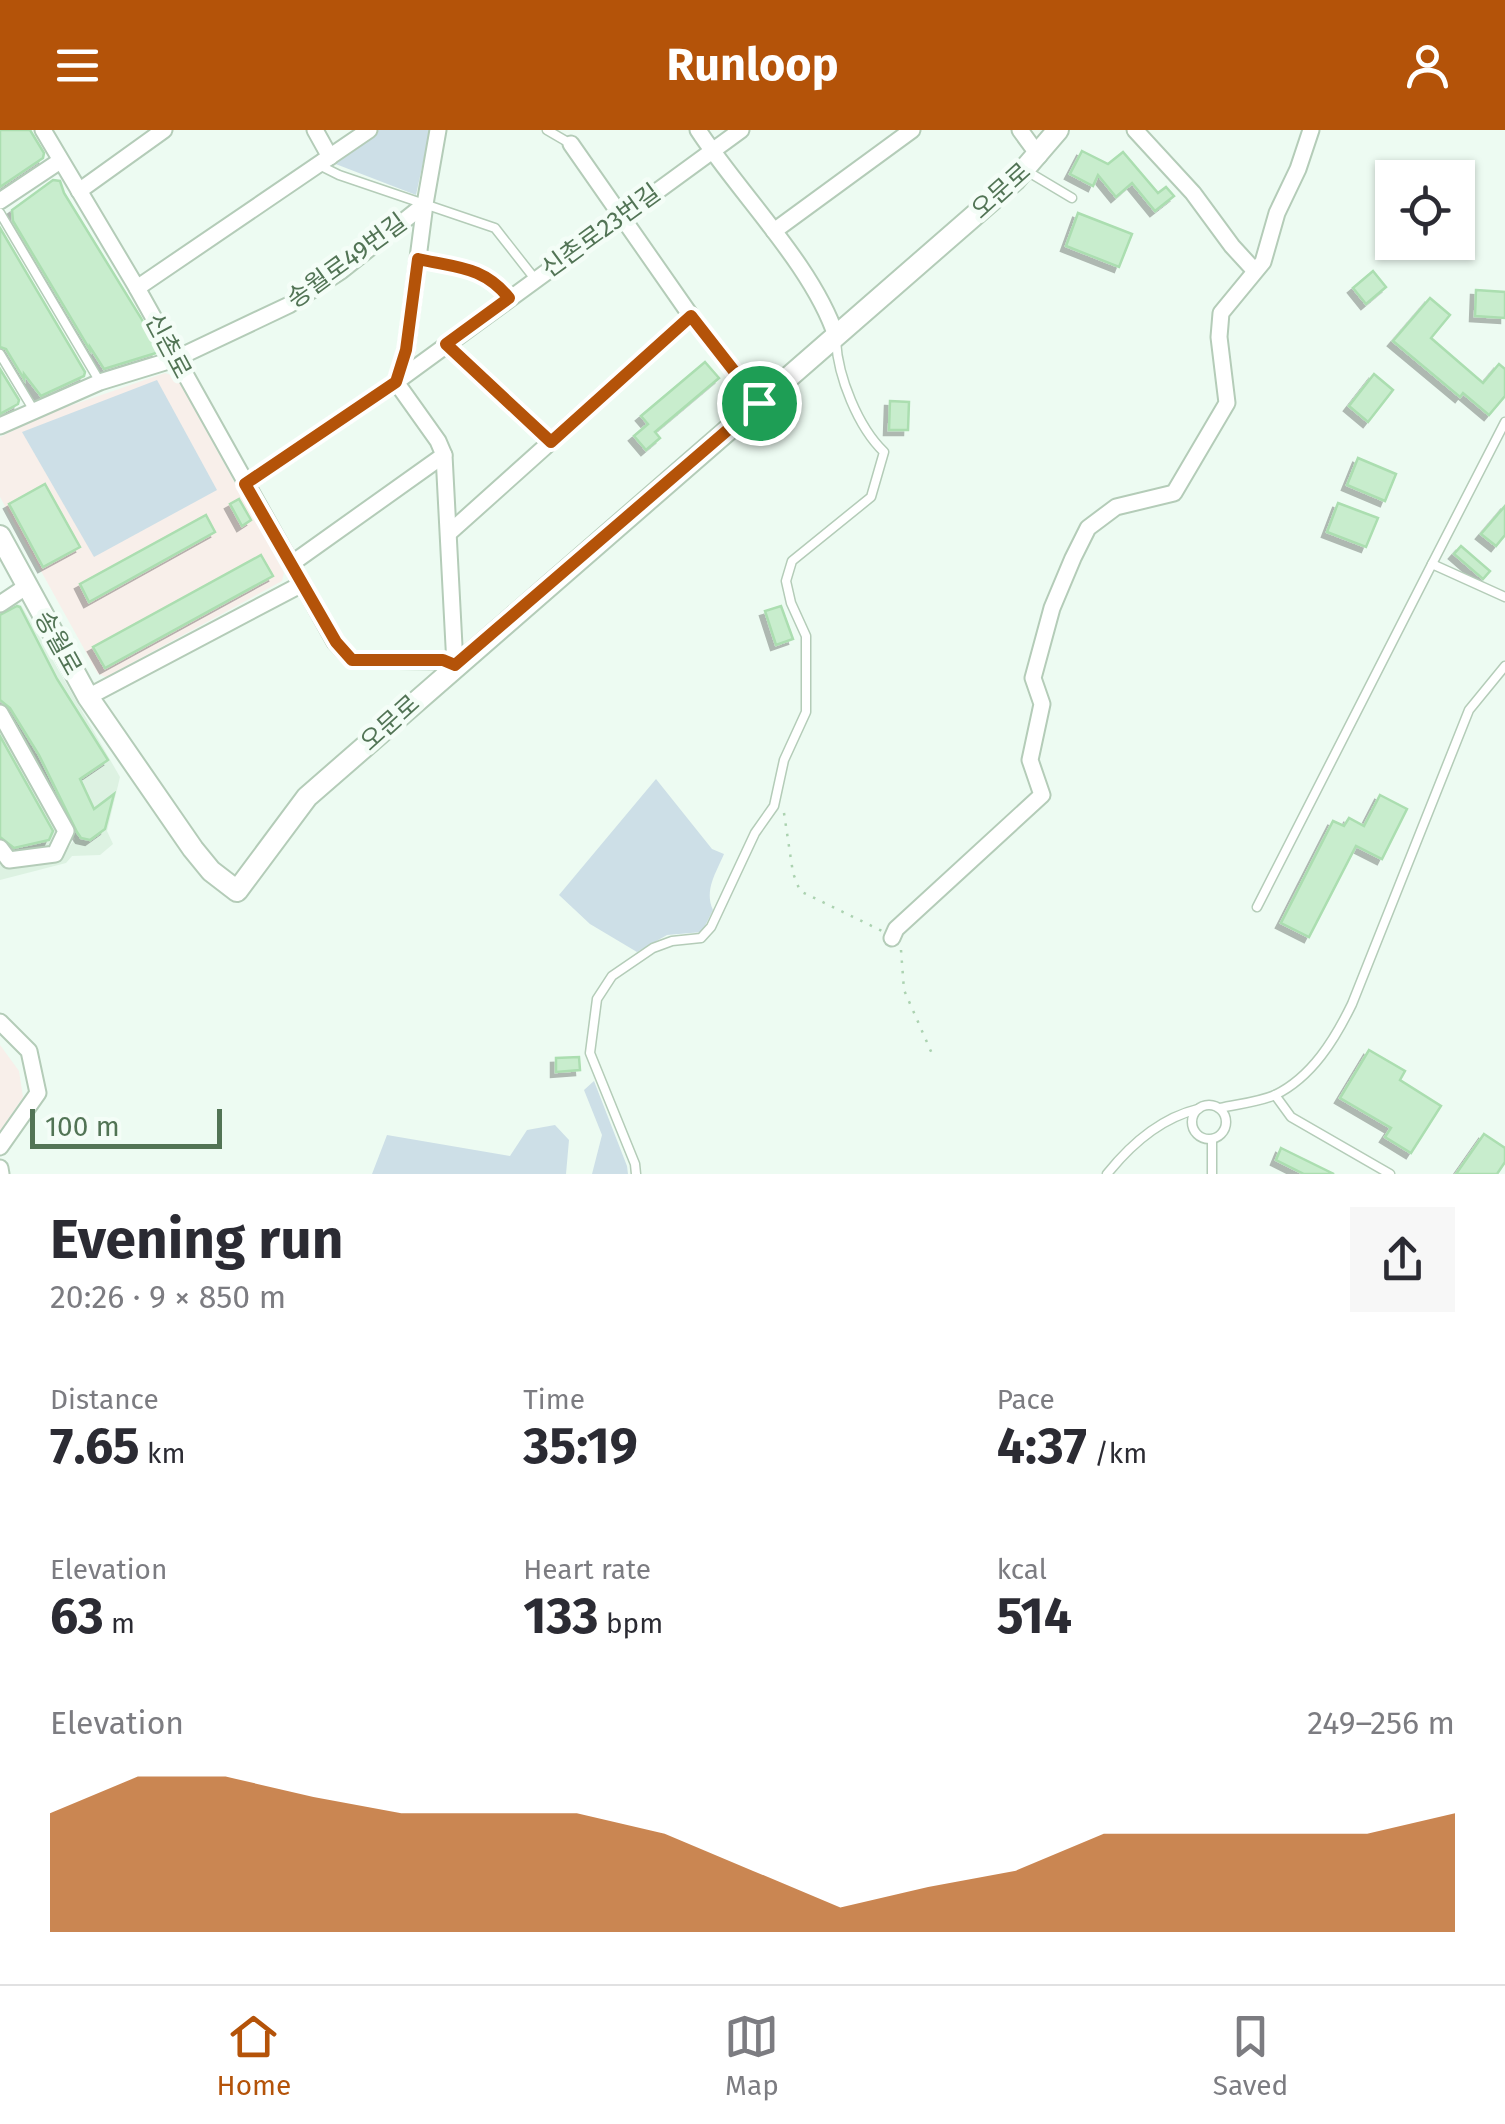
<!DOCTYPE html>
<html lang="en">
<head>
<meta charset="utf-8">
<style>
	body { margin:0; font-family:"Fira Sans","Noto Sans KR",sans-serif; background:#f7f7f7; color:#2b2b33; height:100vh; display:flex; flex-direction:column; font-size:38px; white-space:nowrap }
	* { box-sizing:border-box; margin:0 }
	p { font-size:32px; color:#7c7c81 }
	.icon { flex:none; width:55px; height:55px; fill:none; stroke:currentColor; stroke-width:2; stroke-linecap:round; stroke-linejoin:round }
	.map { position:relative; height:1044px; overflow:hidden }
	.details { display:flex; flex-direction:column; background:#fff; flex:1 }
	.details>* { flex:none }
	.controls { position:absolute; left:1375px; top:30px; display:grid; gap:20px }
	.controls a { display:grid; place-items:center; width:100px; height:100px; border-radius:0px; background:#fff; box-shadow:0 2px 8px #0004; font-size:50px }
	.scale { position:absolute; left:30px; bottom:25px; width:192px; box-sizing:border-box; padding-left:10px; border:5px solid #527455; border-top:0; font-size:28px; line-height:35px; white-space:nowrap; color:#527455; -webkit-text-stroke:8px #f4fdf7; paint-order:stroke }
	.pin { position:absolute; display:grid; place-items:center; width:85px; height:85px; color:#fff; margin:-42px; border:5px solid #fff; border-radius:50%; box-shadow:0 2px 10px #0007 }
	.round { display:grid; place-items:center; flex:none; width:105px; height:105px; border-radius:0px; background:#f7f7f7 }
	.overview { display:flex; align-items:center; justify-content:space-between; height:170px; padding:0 50px }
	h1 { font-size:55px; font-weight:700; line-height:75px }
	.stats { display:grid; grid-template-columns:repeat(3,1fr); gap:15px; height:170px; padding:10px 50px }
	.stats div { display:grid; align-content:center }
	.stats b { font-size:50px; font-weight:700 }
	.stats small { font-size:28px; font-weight:400 }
	.stats p { font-size:28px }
	.chart { height:280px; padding:20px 50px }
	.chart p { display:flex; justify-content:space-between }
	.chart svg { width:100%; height:180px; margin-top:10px; fill:#b45309; opacity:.7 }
	header { display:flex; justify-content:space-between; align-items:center; height:130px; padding:0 50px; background:#b45309; color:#fff; font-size:45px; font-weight:700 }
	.dock { display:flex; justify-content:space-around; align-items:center; height:140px; border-top:2px solid #e1e1e2; background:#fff; font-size:28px; color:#7c7c81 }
	.dock a { display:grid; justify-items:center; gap:5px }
	.dock .active { color:#b45309 }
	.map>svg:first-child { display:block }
</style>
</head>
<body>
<header><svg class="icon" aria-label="menu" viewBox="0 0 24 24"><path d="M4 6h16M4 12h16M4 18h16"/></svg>Runloop<svg class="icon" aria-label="person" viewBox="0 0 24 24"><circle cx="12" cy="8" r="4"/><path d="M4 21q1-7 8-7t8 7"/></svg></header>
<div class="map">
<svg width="1505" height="1044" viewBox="0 0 1505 1044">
	<defs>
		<filter id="shadow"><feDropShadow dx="-5" dy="5" stdDeviation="0" flood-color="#0004"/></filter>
	</defs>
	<rect width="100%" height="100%" fill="#edfbf2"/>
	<g fill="#ddf2e2">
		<polygon points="11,473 21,475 120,647 107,701 113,714 100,725 72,726 66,733 0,750 0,730 5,736 60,729 75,709 0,566 0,481"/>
		<polygon points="0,592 60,703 53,717 10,722 0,709"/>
	</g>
	<g fill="#f8efea">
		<polygon points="165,243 177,247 284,443 282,451 106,547 98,544 0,367 0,307 52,282"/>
		<polygon points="0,915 19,941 23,967 0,1001"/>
	</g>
	<g fill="#cddfe7">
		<polygon points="379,0 430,0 416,65 333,33"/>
		<polygon points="157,250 217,360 94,427 22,302"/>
		<path d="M656,649l56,70 12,5c-8,19 -20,36 -11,56l-11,22 -35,3 -30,17 -47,-28 -31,-29z"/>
		<polygon points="594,951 627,1036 628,1044 592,1044 602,1005 584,960"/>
		<polygon points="555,995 569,1010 566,1044 372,1044 387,1005 510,1026 527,1000"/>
	</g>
	<g fill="#c8edcd" stroke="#abdeb0" stroke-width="2.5" filter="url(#shadow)">
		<polygon points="0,0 30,0 44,23 43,28 0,57"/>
		<polygon points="1082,21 1108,34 1123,22 1158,63 1166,57 1174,66 1155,81 1132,53 1116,67 1098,45 1093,56 1070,44"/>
		<polygon points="53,50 60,51 64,63 141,188 157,218 156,223 104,239 90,217 90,220 13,91 12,80"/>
		<polygon points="1078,83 1132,104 1119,137 1066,116"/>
		<polygon points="0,98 85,242 84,246 41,266 24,244 24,249 6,219 0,217"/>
		<polygon points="1373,141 1386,157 1366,174 1353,158"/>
		<polygon points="1476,160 1505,162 1505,188 1475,186"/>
		<polygon points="1430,168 1450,185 1431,208 1483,253 1499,234 1505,239 1505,266 1489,285 1463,263 1460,267 1393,211"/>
		<polygon points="705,232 719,248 655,302 660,308 646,320 634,306 648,294 641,286"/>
		<polygon points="0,239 19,270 18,274 0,284"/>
		<polygon points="1374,244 1393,260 1368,292 1349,276"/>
		<polygon points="890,271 909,272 908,300 889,300"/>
		<polygon points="1358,328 1396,344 1385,371 1347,355"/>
		<polygon points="45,354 80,417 43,437 9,374"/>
		<polygon points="239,369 251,390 242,396 230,374"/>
		<polygon points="1338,373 1378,388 1366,417 1327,402"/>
		<polygon points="1505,376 1505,405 1496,416 1481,404"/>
		<polygon points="206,385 215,402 89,472 80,454"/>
		<polygon points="1461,416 1490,441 1483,449 1454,424"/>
		<polygon points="261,425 273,446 105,538 93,517"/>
		<polygon points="17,476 20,477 57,549 108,630 80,649 94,679 114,664 105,699 90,710 81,708 77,702 39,625 10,578 0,570 0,485"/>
		<polygon points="781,476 793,509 776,515 765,481"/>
		<polygon points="0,606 53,701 49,710 14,718 0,707"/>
		<polygon points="1380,665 1407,679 1382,729 1356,716 1309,807 1281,793 1333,691 1344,696 1349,688 1364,696"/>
		<polygon points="1369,920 1405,941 1400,950 1441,976 1411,1023 1385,1007 1391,998 1340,968"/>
		<polygon points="579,927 580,940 556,942 556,928"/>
		<polygon points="1484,1004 1505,1018 1505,1032 1497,1044 1456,1044"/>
		<polygon points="1281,1018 1334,1044 1304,1044 1276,1030"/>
	</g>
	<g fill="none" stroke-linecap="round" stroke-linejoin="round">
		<g stroke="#b4ccb8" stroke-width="11">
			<g id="service">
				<polyline points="547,0 571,14"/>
				<polyline points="319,35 339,45 495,98 535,149"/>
				<polyline points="1025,40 1072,68"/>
				<polyline points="0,83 100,252"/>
				<path d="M418,129c39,9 65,7 91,40"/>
				<polyline points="447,214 551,312"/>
				<polyline points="0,224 33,279"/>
				<polyline points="1432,434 1505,292"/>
				<polyline points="1257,777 1432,434 1505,467"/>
				<polyline points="1275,965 1291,987 1390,1044"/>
				<circle cx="1209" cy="992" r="17"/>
				<path d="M1220,978c18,-4 39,-6 55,-13 37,-18 60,-56 77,-91l117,-294 36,-44"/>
				<path d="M636,1044l-1,-10 -45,-111 7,-54 15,-23 41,-28 19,-7 29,-3 10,-11 44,-94 19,-27 10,-46 22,-48v-76l-15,-33 -5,-22 6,-20 79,-64 13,-45c-26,-25 -46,-75 -48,-111"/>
				<path d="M1107,1044c24,-30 54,-56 91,-65"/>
				<polyline points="1212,1044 1212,1009"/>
			</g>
		</g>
		<g stroke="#b4ccb8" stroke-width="19">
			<g id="minor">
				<polyline points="43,0 137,158 335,512 352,530 443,531 455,535 444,325 438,311 396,252 406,221 425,74 438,0"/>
				<polyline points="315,0 330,27"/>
				<path d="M698,0c41,63 115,136 138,206"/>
				<polyline points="1020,0 1039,26"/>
				<polyline points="1135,0 1193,63 1232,116 1254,140"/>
				<polyline points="571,14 691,186 759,273"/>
				<polyline points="79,61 164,0"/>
				<polyline points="0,71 60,31"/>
				<polyline points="774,101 912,0"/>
				<polyline points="137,158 369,0"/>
				<polyline points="0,296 100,252 175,229 289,175 341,141 425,74"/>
				<polyline points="245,354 396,252 741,0"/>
				<polyline points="449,403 691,186"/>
				<polyline points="291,434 444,325"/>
				<polyline points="0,474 27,456"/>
				<polyline points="88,567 302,454"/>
				<polyline points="0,583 66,701 55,724 9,730 0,718"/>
				<polyline points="892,808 896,799 1042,665 1030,630 1042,574 1033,548 1052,478 1073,428 1088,398 1116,377 1174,363 1227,273 1219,207 1221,183 1263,132 1277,83 1298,39 1311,0"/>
				<polyline points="0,892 29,921 38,963 0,1017"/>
				<polyline points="0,1038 1,1044"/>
			</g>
		</g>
		<g stroke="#b4ccb8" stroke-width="24">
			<polyline id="tertiary" points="0,406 88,567 193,719 211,741 237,761 307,667 1015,50 1058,0"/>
		</g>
		<g stroke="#abd2b0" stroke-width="2.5" stroke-dasharray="2.5 8" stroke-linecap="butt">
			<polyline points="784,683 793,743 800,761 882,801"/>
			<polyline points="901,820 904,860 933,926"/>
		</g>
		<use href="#service" stroke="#fff" stroke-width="8"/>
		<use href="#minor" stroke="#fff" stroke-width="15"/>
		<use href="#tertiary" stroke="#fff" stroke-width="20"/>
	</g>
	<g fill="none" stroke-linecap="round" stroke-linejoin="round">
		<g stroke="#fff" stroke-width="20">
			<path id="route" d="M418,129c39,9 65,7 91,39l-63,46 105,98 140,-126 68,87 -304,262 -12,-5h-91l-16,-18 -91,-158 151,-102 10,-32z"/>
		</g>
		<use href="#route" stroke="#b45309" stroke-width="12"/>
	</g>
	<g text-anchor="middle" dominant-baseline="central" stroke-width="9" stroke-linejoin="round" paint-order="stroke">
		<g font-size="25" fill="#527455" stroke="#f4fdf7">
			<text transform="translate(1001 61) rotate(-42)">오문로</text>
			<text transform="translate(601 101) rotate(-36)">신촌로23번길</text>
			<text transform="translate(347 131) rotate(-36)">송월로49번길</text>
			<text transform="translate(168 216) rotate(62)">신촌로</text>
			<text transform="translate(58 513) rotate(61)">송월로</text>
			<text transform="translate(390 593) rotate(-42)">오문로</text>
		</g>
	</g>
</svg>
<div class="controls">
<a><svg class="icon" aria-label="locate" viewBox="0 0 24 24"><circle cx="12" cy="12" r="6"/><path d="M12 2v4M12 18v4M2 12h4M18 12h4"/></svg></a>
</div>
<div class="scale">100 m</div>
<div class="pin" style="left:759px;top:273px;background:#1e9e55"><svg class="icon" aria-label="arrive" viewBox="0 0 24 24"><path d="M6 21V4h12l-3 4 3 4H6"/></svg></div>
</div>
<section class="details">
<div class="overview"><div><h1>Evening run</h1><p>20:26 · 9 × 850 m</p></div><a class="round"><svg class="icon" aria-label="share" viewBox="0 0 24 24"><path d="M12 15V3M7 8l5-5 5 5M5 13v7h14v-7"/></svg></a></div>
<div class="stats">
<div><p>Distance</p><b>7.65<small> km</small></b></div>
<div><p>Time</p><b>35:19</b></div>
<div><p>Pace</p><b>4:37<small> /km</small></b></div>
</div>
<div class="stats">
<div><p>Elevation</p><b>63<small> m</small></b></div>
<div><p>Heart rate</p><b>133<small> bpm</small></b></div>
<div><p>kcal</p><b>514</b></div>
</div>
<div class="chart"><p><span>Elevation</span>249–256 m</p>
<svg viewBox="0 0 160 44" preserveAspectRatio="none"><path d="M0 44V15L10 6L20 6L30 11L40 15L50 15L60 15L70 20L80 29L90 38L100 33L110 29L120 20L130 20L140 20L150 20L160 15V44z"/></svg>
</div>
</section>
<nav class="dock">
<a class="active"><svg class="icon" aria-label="home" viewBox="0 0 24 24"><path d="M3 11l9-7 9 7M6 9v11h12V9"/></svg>Home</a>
<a><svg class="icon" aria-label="map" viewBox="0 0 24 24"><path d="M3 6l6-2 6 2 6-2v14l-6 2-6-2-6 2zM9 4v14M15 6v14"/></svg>Map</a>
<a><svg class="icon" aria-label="saved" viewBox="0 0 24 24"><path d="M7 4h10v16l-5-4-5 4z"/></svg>Saved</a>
</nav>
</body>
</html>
